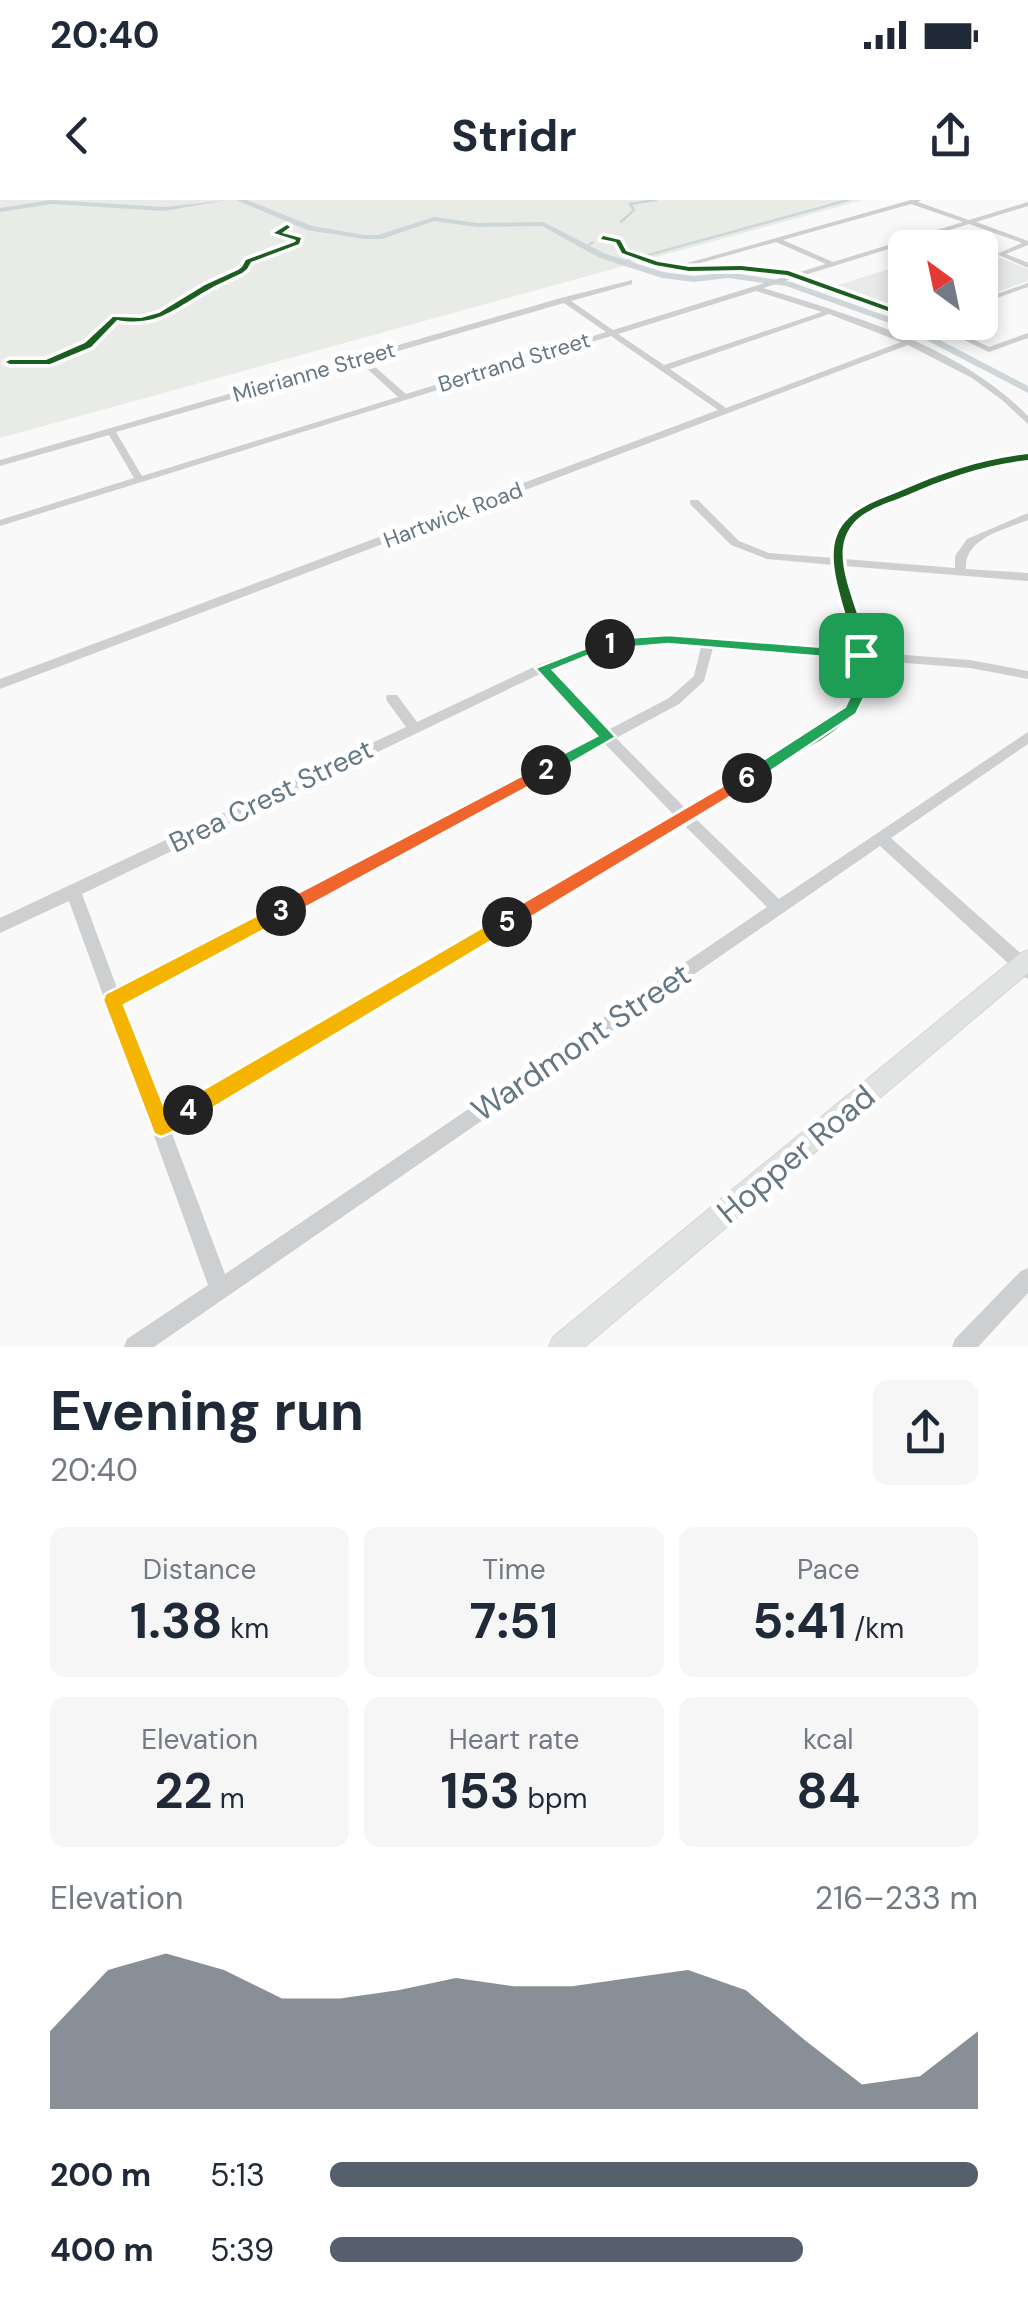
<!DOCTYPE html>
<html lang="en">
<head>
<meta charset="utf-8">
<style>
	body { margin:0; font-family:"DM Sans",sans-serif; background:#f6f6f7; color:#1f2937; height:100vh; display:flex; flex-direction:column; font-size:38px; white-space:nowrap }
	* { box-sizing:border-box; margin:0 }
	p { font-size:32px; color:#747a83 }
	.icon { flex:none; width:55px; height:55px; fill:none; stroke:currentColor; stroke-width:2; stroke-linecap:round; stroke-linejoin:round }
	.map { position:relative; height:1147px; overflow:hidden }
	.panel { display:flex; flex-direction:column; background:#fff; flex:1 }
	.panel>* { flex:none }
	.needle { width:65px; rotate:327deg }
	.buttons { position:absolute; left:888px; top:30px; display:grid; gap:20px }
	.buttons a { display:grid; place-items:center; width:110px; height:110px; border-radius:15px; background:#fff; box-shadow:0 5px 15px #0003; font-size:50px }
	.pin { position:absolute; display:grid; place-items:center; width:85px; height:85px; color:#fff; margin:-42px; border-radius:20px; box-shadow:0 5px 15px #0006 }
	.km { position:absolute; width:50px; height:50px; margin:-25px; border-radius:50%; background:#222; color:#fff; font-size:28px; line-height:50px; text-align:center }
	.round { display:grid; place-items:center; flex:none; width:105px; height:105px; border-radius:15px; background:#f6f6f7 }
	.head { display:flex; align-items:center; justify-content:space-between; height:170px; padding:0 50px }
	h1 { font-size:55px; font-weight:700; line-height:75px }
	.figures { display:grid; grid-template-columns:repeat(3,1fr); gap:15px; height:170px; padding:10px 50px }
	.figures div { display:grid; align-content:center; border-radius:15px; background:#f6f6f7; text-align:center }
	.figures b { font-size:50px; font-weight:700 }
	.figures small { font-size:28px; font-weight:400 }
	.figures p { font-size:28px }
	.chart { height:280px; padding:20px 50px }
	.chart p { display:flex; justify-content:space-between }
	.chart svg { width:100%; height:180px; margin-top:10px; fill:#56606c; opacity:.7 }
	ul { padding:0 50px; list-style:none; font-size:32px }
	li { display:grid; grid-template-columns:160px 120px 1fr; align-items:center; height:75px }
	li i { height:25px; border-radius:12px; background:#56606c }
	.status { display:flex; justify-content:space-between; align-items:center; height:70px; padding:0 50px; background:#fff; direction:ltr }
	.status svg { height:28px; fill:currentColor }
	header { display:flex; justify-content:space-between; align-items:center; height:130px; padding:0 50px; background:#fff; font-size:45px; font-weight:700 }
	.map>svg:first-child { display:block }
</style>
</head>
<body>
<div class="status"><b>20:40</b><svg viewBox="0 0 49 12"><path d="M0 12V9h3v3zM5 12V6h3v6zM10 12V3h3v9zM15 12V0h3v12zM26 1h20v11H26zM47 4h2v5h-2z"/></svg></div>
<header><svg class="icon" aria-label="back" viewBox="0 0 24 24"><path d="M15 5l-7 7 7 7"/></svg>Stridr<svg class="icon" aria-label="share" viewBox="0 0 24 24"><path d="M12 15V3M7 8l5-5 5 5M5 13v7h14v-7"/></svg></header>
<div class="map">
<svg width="1028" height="1147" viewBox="0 0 1028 1147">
	<rect width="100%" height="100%" fill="#f9f9f9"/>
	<g fill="#e8e9e9">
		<polygon points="969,43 991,51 989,53 1028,69 1028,81 980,98 980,48 956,47"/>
		<polygon points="905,64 905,112 832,87"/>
	</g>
	<polygon fill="#e8ebe6" points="0,0 863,0 0,238"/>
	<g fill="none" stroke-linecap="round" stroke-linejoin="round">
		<g stroke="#ced6d9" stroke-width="2.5">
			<polyline points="621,22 634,10 630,4 656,0"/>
			<polyline points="589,45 593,42"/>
			<polyline points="623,62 848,0"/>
		</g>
		<g fill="#ced6d9" fill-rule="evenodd">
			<polygon points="50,0 164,7 228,0 164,11 52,4 0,12 0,8"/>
			<polygon points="236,0 247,0 312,26 364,35 378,35 434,17 477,23 543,22 606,54 663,72 694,76 728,72 791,82 909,124 1028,186 1028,193 903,128 786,86 728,78 694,82 662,78 600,58 542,26 477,27 434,21 382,39 364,39 307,30"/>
		</g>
		<g stroke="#d5d6d7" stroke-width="2">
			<polygon id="major" points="1028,750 1028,773 584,1147 549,1147 553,1137 1021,753"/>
		</g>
		<g fill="#cecfd0" fill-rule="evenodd">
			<path d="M911,0h10l-3,2 51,18 59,-18v4l-52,16 52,19v4l-22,9 22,9v5l-31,-14 25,-11 -53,-19 -206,64c91,28 195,57 265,128v8l-26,-24 -30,-22 -64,-33 -908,344v-10l718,-269 -107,-74 -611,190v-6l134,-42 -25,-43 -109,31v-6l561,-162 71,-18v4l-61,17 42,29 213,-66 -50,-22 -97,27 -2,-3zM911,4l52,18 -130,40 -50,-22zM756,91l66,21 -158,53 -46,-31zM564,103l42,29 -200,62 -39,-34zM829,114l72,28 -175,66 -56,-39zM360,162l38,35 -256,79 -26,-44z"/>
			<polygon points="1028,83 1028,87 980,104 980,100"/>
			<polygon points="927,122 937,122 989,147 1028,133 1028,138 989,152"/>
			<path d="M1028,254v6l-60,11 -93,38 -15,9 -10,10 -6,21v10l111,9v-12l12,-17 61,-26v7c-24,10 -64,18 -62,49l62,4v8l-183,-15 23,86 102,8 58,11v8l-58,-11 -102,-8 1,15 -7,24 -20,26 -147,93 84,81 249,-167v12l-137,94 137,122v19l-6,-3 -142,-130 -726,501h-30l3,-8 81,-54 -139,-384 -69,32v-15l406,-191 -19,-26 -1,-3 1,-3h10l20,27 121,-57 63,-23 67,-6 187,15 -21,-86 -67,-6 -36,-14 -41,-41v-4h8l41,41 30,12 65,5c-1,-12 2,-27 11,-37 14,-16 36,-22 55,-30 42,-18 82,-32 128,-37zM668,444l33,3 -7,29 -25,22 -61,32 -57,-61 51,-19zM713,448l143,11c1,28 -6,39 -24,60l-146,90 -70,-71 63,-34 25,-23zM540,474l58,62 -481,252 -35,-94zM605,544l70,72 -511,298 -41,-111zM684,625l83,82 -542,367 -54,-143z"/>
			<polygon points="1028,1068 1028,1093 978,1147 952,1147 955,1139 1021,1071"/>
		</g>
		<use href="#major" fill="#e1e2e2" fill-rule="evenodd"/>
		<g stroke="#fff" stroke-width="7">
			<g id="cycleway">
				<path d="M287,25l3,2 -8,6 19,5 -2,6 -48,18 -4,7 -5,4c-12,6 -25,11 -36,18 -32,18 -50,36 -89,29l-26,27 -41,17h-40l-4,-2 4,-2h36l39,-17 28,-26 28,1 18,-5 46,-28 33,-15 4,-3 4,-7 49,-18 1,-2 -22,-7z"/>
				<polygon points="603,36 620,40 626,51 658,62 689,67 741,66 788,71 905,113 905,117 787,75 741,70 689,71 655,65 622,53 616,42 601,39"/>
				<path d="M1028,254v6c-44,5 -82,18 -123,36 -17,7 -41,13 -53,29 -39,50 60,134 -10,199 -16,15 -45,29 -64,41 -49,31 -98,62 -148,92 -155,91 -309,183 -463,275l-6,2 -6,-2 -2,-6 2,-6 525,-307 153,-94c6,-8 15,-15 18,-24 24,-55 -47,-135 -2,-177 14,-14 36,-20 54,-28 41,-18 81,-31 125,-36z"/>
			</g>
		</g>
		<use href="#cycleway" fill="#1b5e20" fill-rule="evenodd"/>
	</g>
	<polygon fill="#22a559" stroke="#fff" stroke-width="2.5" points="668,435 861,450 868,455 861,460 668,444 610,449 602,444 610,439"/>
	<polygon fill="#22a559" stroke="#fff" stroke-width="2.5" points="604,441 617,444 553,470 616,537 552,574 541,574 541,565 597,536 535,468"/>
	<polygon fill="#f0652b" stroke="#fff" stroke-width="2.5" points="546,563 554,570 552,574 288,717 275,717 275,705"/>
	<path fill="#f5b400" stroke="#fff" stroke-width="2.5" d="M281,703l9,8 -2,6 -164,88 42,106 22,-12 8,4 3,7c-6,13 -25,22 -38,27l-7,-3 -51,-134 2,-6z"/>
	<polygon fill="#f5b400" stroke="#fff" stroke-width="2.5" points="507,713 513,716 513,728 196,918 188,921 180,918 177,910 180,903"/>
	<polygon fill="#f0652b" stroke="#fff" stroke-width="2.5" points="747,572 755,578 753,583 513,728 500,728 500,716"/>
	<polygon fill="#22a559" stroke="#fff" stroke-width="2.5" points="856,451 868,455 871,484 856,514 753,583 741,583 741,574 845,507 856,484"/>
	<g text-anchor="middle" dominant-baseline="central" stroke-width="10" stroke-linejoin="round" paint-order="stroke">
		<g font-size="22" fill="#657783" stroke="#fff">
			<text transform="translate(514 162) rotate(-17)">Bertrand Street</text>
			<text transform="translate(314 172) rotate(-16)">Mierianne Street</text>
			<text transform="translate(453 315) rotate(-21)">Hartwick Road</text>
		</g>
		<g font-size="28" fill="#657783" stroke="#fff">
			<text transform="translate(271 596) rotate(-26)">Brea Crest Street</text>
		</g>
		<g font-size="32" fill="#657783" stroke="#fff">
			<text transform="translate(581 842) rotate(-34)">Wardmont Street</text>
			<text transform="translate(796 954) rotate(-40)">Hopper Road</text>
		</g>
	</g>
</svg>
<div class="buttons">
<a><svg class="needle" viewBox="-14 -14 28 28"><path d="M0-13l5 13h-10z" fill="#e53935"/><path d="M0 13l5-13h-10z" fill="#747a83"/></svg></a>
</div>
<div class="pin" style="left:861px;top:455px;background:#1e9e55"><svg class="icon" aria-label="arrive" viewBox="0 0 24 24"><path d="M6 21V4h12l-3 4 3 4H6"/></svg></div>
<b class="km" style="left:610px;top:444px">1</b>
<b class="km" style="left:546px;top:570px">2</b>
<b class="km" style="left:281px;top:711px">3</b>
<b class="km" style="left:188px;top:910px">4</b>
<b class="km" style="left:507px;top:722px">5</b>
<b class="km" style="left:747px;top:578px">6</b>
</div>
<section class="panel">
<div class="head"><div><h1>Evening run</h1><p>20:40</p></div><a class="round"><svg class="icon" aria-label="share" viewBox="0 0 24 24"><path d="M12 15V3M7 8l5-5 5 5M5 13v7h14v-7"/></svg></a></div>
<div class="figures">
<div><p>Distance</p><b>1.38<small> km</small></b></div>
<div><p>Time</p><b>7:51</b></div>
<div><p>Pace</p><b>5:41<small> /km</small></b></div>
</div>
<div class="figures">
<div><p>Elevation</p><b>22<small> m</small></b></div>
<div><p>Heart rate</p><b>153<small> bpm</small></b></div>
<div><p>kcal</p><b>84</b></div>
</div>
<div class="chart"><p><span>Elevation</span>216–233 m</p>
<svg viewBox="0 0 160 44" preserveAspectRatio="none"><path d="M0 44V25L10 10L20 6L30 10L40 17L50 17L60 15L70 12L80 14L90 14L100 12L110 10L120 15L130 27L140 38L150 36L160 25V44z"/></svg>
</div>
<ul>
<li><b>200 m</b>5:13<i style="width:100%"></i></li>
<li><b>400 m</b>5:39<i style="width:73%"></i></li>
</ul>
</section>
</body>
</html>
